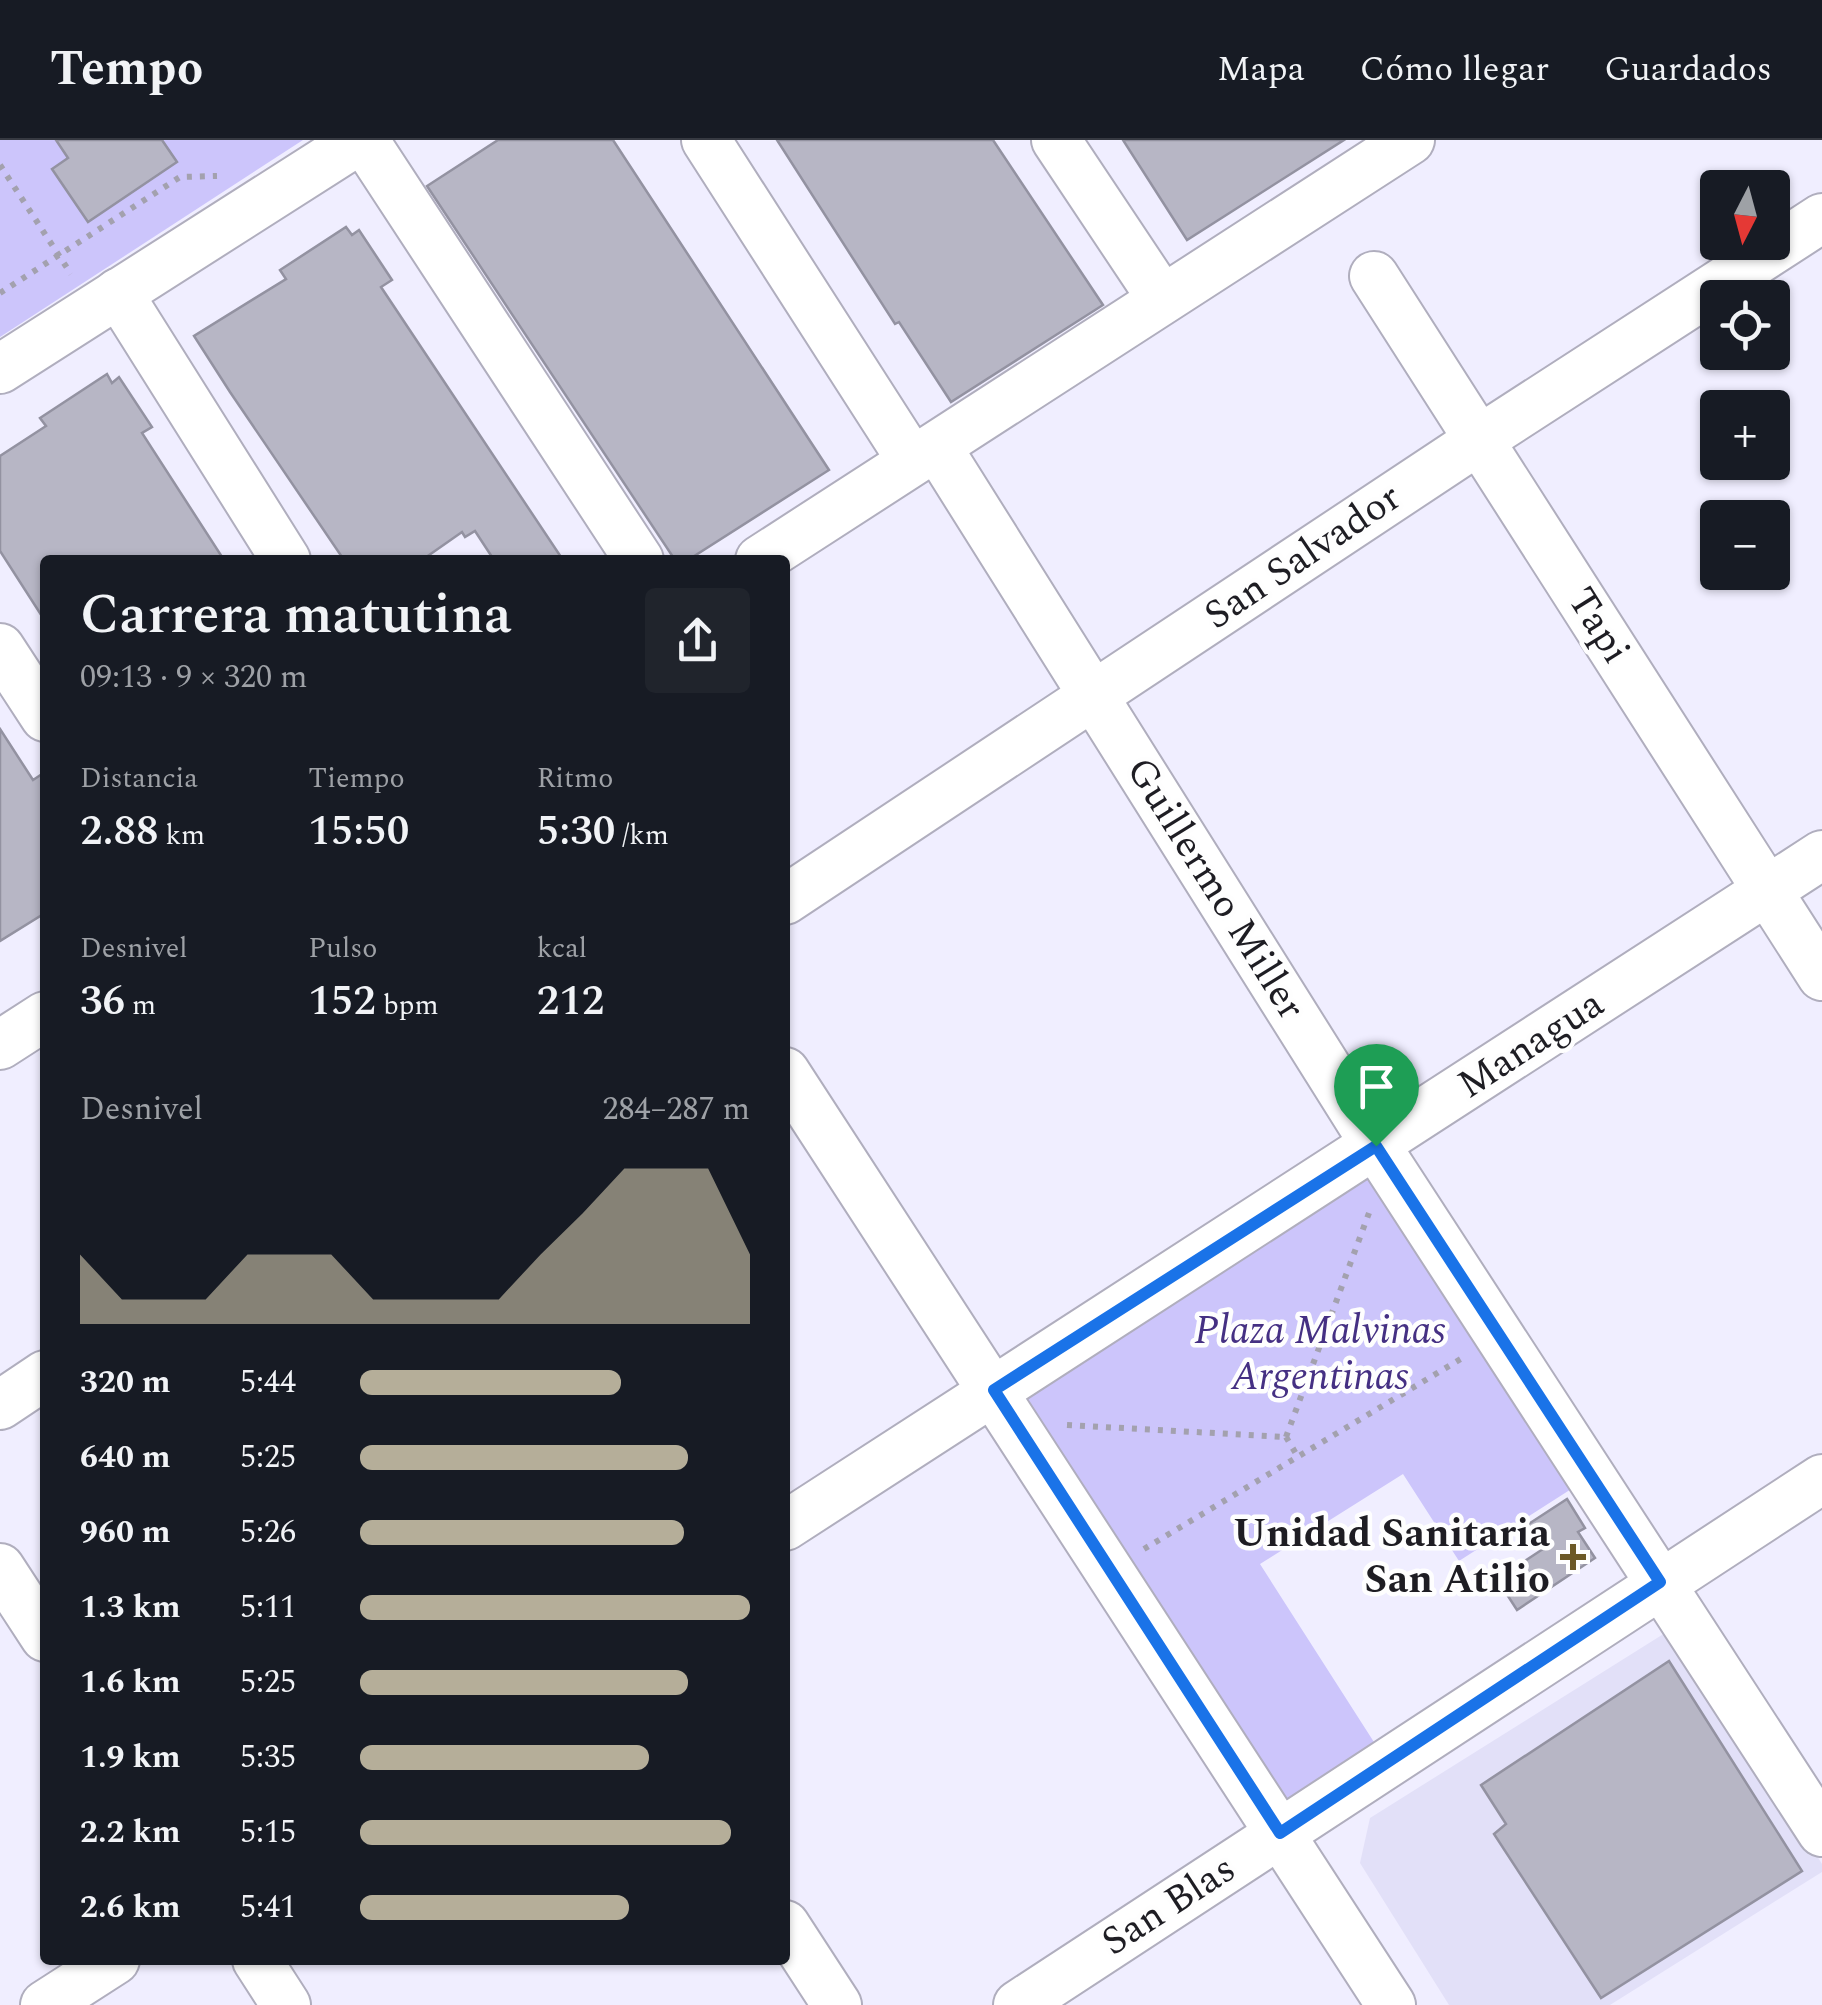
<!DOCTYPE html>
<html lang="es">
<head>
<meta charset="utf-8">
<style>
	body { margin:0; font-family:Spectral,serif; background:#20242c; color:#f1f3f6; height:100vh; display:flex; flex-direction:column; font-size:38px; white-space:nowrap }
	* { box-sizing:border-box; margin:0 }
	p { font-size:32px; color:#9ea1a6 }
	.icon { flex:none; width:55px; height:55px; fill:none; stroke:currentColor; stroke-width:2; stroke-linecap:round; stroke-linejoin:round }
	.map { position:relative; flex:1; overflow:hidden }
	.panel { position:absolute; left:40px; top:415px; width:750px; height:1410px; display:flex; flex-direction:column; background:#171b24; border-radius:10px; box-shadow:0 2px 8px #0004 }
	.panel>* { flex:none }
	.needle { width:65px; rotate:186deg }
	.fabs { position:absolute; left:1700px; top:30px; display:grid; gap:20px }
	.fabs a { display:grid; place-items:center; width:90px; height:90px; border-radius:10px; background:#171b24; box-shadow:0 2px 8px #0004; font-size:50px }
	.pin { position:absolute; display:grid; place-items:center; width:85px; height:85px; color:#fff; margin:-102px -42px; border-radius:50% 50% 50% 0; rotate:-45deg; box-shadow:0 0 10px #0007 }
	.pin .icon { rotate:45deg }
	.round { display:grid; place-items:center; flex:none; width:105px; height:105px; border-radius:10px; background:#20242c }
	.head { display:flex; align-items:center; justify-content:space-between; height:170px; padding:0 40px }
	h1 { font-size:55px; font-weight:600; line-height:75px }
	.figures { display:grid; grid-template-columns:repeat(3,1fr); gap:15px; height:170px; padding:10px 40px }
	.figures div { display:grid; align-content:center }
	.figures b { font-size:42px; font-weight:600 }
	.figures small { font-size:28px; font-weight:400 }
	.figures p { font-size:28px }
	.chart { height:280px; padding:20px 40px }
	.chart p { display:flex; justify-content:space-between }
	.chart svg { width:100%; height:180px; margin-top:10px; fill:#b5ae99; opacity:.7 }
	ul { padding:0 40px; list-style:none; font-size:32px }
	li { display:grid; grid-template-columns:160px 120px 1fr; align-items:center; height:75px }
	li i { height:25px; border-radius:12px; background:#b5ae99 }
	header { display:flex; align-items:center; gap:60px; box-sizing:border-box; height:140px; padding:0 50px; background:#171b24; border-bottom:2px solid #363941 }
	header strong { font-size:48px }
	nav { display:flex; gap:55px; margin-inline-start:auto; font-size:35px }
	.map>svg:first-child { display:block }
</style>
</head>
<body>
<header>
<strong>Tempo</strong>
<nav><a>Mapa</a><a>Cómo llegar</a><a>Guardados</a></nav>
</header>
<div class="map">
<svg width="1822" height="1865" viewBox="0 0 1822 1865">
	<rect width="100%" height="100%" fill="#f0eeff"/>
	<polygon fill="#e2e0f8" points="1673,1488 1822,1724 1822,1732 1610,1865 1449,1865 1360,1723 1370,1678"/>
	<g fill="#ccc5fb">
		<polygon points="0,0 303,0 0,197"/>
		<polygon points="1376,1006 1590,1337 1459,1421 1403,1334 1260,1424 1388,1624 1280,1693 994,1250"/>
	</g>
	<g fill="#b7b6c5" stroke="#9392a1" stroke-width="2.5">
		<polygon points="56,0 162,0 177,22 88,82 52,29 68,18"/>
		<polygon points="498,0 613,0 829,330 688,420 675,420 427,46"/>
		<polygon points="777,0 993,0 1103,165 951,262 899,182 895,184"/>
		<polygon points="1123,0 1344,0 1187,100"/>
		<polygon points="346,87 352,95 359,90 392,140 381,147 563,420 494,420 475,391 465,397 462,392 422,420 344,420 230,252 194,196 286,139 280,130"/>
		<polygon points="107,234 112,243 119,237 152,287 142,293 224,420 45,420 45,481 0,411 0,316 46,286 40,278"/>
		<polygon points="0,589 33,640 45,632 45,773 0,801"/>
		<polygon points="1567,1359 1585,1388 1578,1392 1595,1418 1517,1470 1497,1439 1543,1409 1527,1385"/>
		<polygon points="1669,1521 1802,1731 1601,1858 1494,1694 1506,1684 1481,1645"/>
	</g>
	<g fill="none" stroke-linecap="round" stroke-linejoin="round">
		<g stroke="#b0aebe" stroke-width="52">
			<g id="minor">
				<polyline points="364,0 639,420"/>
				<polyline points="706,0 912,321"/>
				<polyline points="1056,0 1162,159"/>
				<polyline points="1374,136 1822,836"/>
				<polyline points="118,153 286,420"/>
				<polyline points="0,229 359,0"/>
				<polyline points="937,307 1376,1006 1822,1692"/>
				<polyline points="760,420 1410,0"/>
				<polyline points="0,508 45,577"/>
				<polyline points="785,760 1479,300 1822,78"/>
				<polyline points="0,905 45,876"/>
				<polyline points="785,932 1391,1865"/>
				<polyline points="0,1265 45,1235"/>
				<polyline points="785,1386 1822,715"/>
				<polyline points="0,1428 45,1497"/>
				<polyline points="785,1785 837,1865"/>
				<polyline points="257,1820 286,1865"/>
				<polyline points="45,1865 115,1820"/>
				<polyline points="1018,1865 1822,1339"/>
			</g>
		</g>
		<g stroke="#a3a1ae" stroke-width="6" stroke-dasharray="5 8" stroke-linecap="butt">
			<polyline points="0,25 71,134"/>
			<polyline points="0,153 180,37 217,36"/>
			<polyline points="1067,1285 1286,1297"/>
			<polyline points="1286,1297 1369,1073"/>
			<polyline points="1286,1297 1298,1317"/>
			<polyline points="1144,1409 1464,1217"/>
		</g>
		<use href="#minor" stroke="#fff" stroke-width="48"/>
	</g>
	<g fill="none" stroke-linecap="round" stroke-linejoin="round">
		<g stroke="#fff" stroke-width="20">
			<polygon id="route" points="1376,1006 1660,1442 1280,1693 994,1250"/>
		</g>
		<use href="#route" stroke="#1a73e8" stroke-width="12"/>
	</g>
	<path fill="#6c5927" stroke="#fefefe" stroke-width="4" d="M1568 1402h10v10h10v10h-10v10h-10v-10h-10v-10h10z"/>
	<g text-anchor="middle" dominant-baseline="central" stroke-width="9" stroke-linejoin="round" paint-order="stroke">
		<g font-size="40" fill="#1e1d23" stroke="#fefefe">
			<text transform="translate(1303 417) rotate(-34)">San Salvador</text>
			<text transform="translate(1598 486) rotate(58)">Tapi</text>
			<text transform="translate(1215 749) rotate(58)">Guillermo Miller</text>
			<text transform="translate(1531 905) rotate(-33)">Managua</text>
			<text transform="translate(1169 1766) rotate(-33)">San Blas</text>
		</g>
		<g font-size="40" font-style="italic" fill="#453083" stroke="#fefefe">
			<text x="1320" y="1191">Plaza Malvinas<tspan x="1320" dy="46">Argentinas</tspan></text>
		</g>
		<g font-size="40" font-weight="bold" fill="#1e1d23" stroke="#fefefe" text-anchor="end">
			<text x="1550" y="1394">Unidad Sanitaria<tspan x="1550" dy="46">San Atilio</tspan></text>
		</g>
	</g>
</svg>
<div class="fabs">
<a><svg class="needle" viewBox="-14 -14 28 28"><path d="M0-13l5 13h-10z" fill="#e53935"/><path d="M0 13l5-13h-10z" fill="#9ea1a6"/></svg></a>
<a><svg class="icon" aria-label="locate" viewBox="0 0 24 24"><circle cx="12" cy="12" r="6"/><path d="M12 2v4M12 18v4M2 12h4M18 12h4"/></svg></a>
<a>+</a>
<a>−</a>
</div>
<div class="pin" style="left:1376px;top:1006px;background:#1e9e55"><svg class="icon" aria-label="arrive" viewBox="0 0 24 24"><path d="M6 21V4h12l-3 4 3 4H6"/></svg></div>
<section class="panel">
<div class="head"><div><h1>Carrera matutina</h1><p>09:13 · 9 × 320 m</p></div><a class="round"><svg class="icon" aria-label="share" viewBox="0 0 24 24"><path d="M12 15V3M7 8l5-5 5 5M5 13v7h14v-7"/></svg></a></div>
<div class="figures">
<div><p>Distancia</p><b>2.88<small> km</small></b></div>
<div><p>Tiempo</p><b>15:50</b></div>
<div><p>Ritmo</p><b>5:30<small> /km</small></b></div>
</div>
<div class="figures">
<div><p>Desnivel</p><b>36<small> m</small></b></div>
<div><p>Pulso</p><b>152<small> bpm</small></b></div>
<div><p>kcal</p><b>212</b></div>
</div>
<div class="chart"><p><span>Desnivel</span>284–287 m</p>
<svg viewBox="0 0 160 44" preserveAspectRatio="none"><path d="M0 44V27L10 38L20 38L30 38L40 27L50 27L60 27L70 38L80 38L90 38L100 38L110 27L120 17L130 6L140 6L150 6L160 27V44z"/></svg>
</div>
<ul>
<li><b>320 m</b>5:44<i style="width:67%"></i></li>
<li><b>640 m</b>5:25<i style="width:84%"></i></li>
<li><b>960 m</b>5:26<i style="width:83%"></i></li>
<li><b>1.3 km</b>5:11<i style="width:100%"></i></li>
<li><b>1.6 km</b>5:25<i style="width:84%"></i></li>
<li><b>1.9 km</b>5:35<i style="width:74%"></i></li>
<li><b>2.2 km</b>5:15<i style="width:95%"></i></li>
<li><b>2.6 km</b>5:41<i style="width:69%"></i></li>
</ul>
</section>
</div>
</body>
</html>
